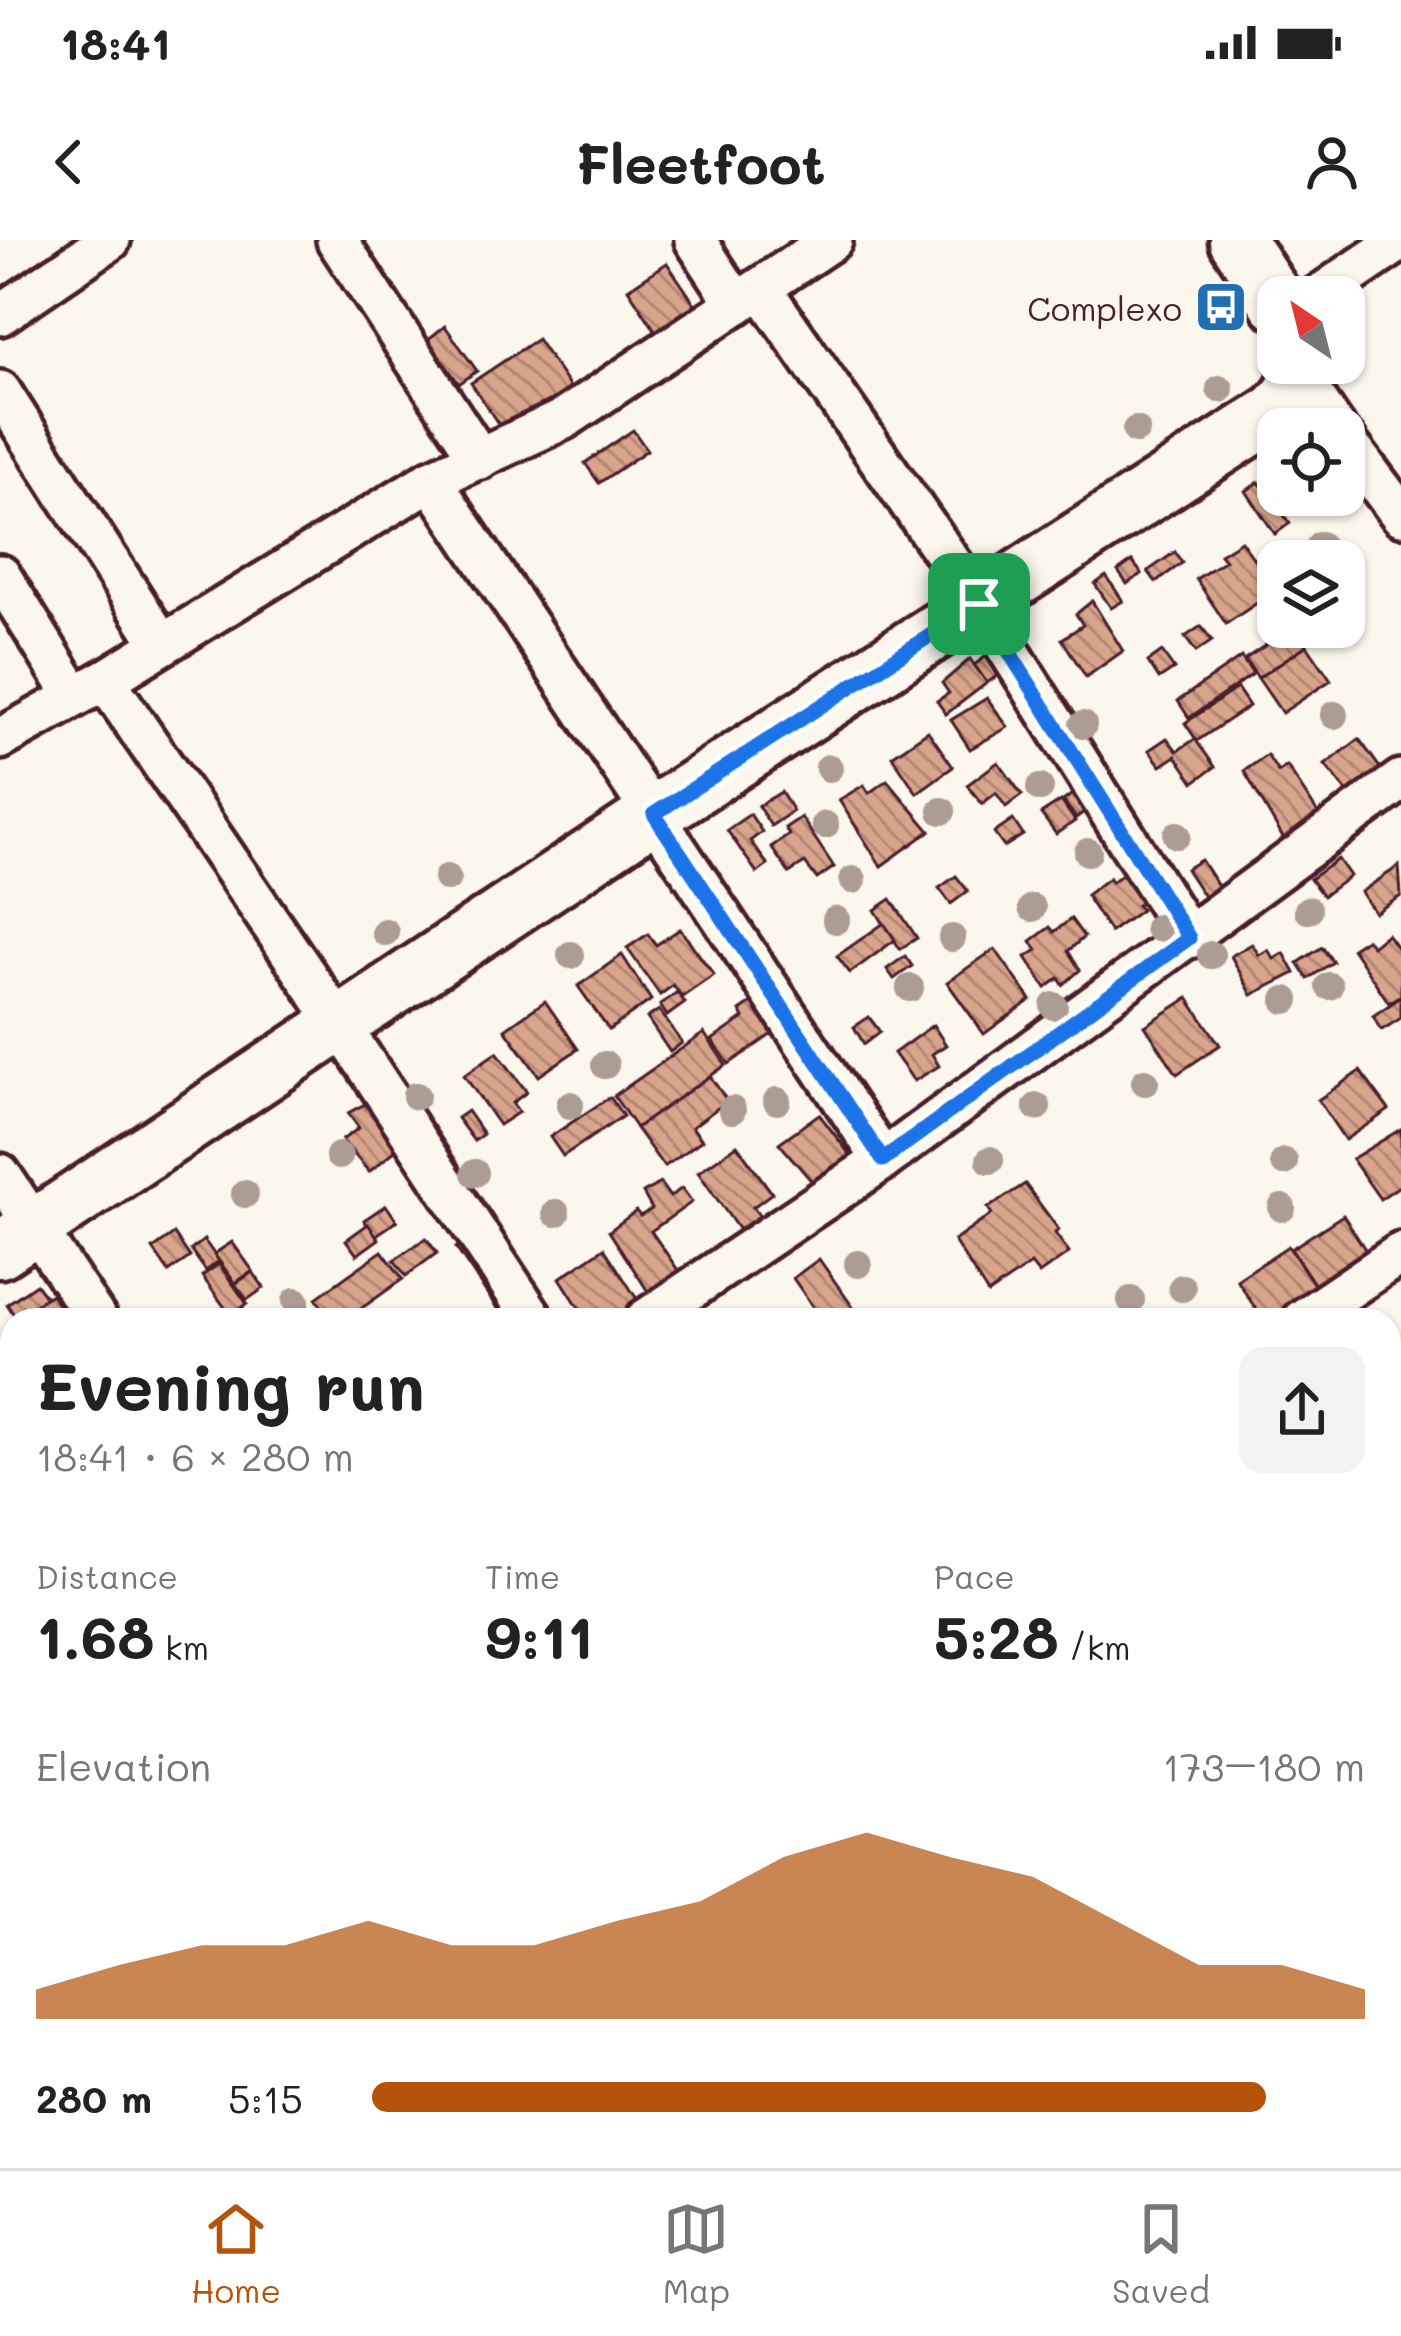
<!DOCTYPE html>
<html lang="en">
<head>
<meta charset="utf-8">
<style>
	body { margin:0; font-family:Mali,sans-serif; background:#f2f2f2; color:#222; height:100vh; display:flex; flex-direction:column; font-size:45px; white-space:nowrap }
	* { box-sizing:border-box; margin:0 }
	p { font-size:39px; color:#767676 }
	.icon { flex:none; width:66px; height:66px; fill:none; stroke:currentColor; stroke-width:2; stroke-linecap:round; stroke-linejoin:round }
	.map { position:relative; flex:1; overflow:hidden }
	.details { position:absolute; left:0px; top:1068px; width:1401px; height:861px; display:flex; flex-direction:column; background:#fff; border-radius:36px 36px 0 0; box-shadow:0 3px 9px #0004 }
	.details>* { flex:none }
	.needle { width:78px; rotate:325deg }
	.fabs { position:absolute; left:1257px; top:36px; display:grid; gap:24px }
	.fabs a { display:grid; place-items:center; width:108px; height:108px; border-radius:24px; background:#fff; box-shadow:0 3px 9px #0004; font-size:60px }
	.pin { position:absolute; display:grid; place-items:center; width:102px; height:102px; color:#fff; margin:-51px; border-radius:24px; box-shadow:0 6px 18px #0006 }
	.round { display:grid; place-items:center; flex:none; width:126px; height:126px; border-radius:24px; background:#f2f2f2 }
	.overview { display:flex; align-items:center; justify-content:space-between; height:204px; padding:0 36px }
	h1 { font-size:66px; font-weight:800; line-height:90px }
	.metrics { display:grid; grid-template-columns:repeat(3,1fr); gap:18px; height:204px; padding:12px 36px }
	.metrics div { display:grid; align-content:center }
	.metrics b { font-size:60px; font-weight:800 }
	.metrics small { font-size:33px; font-weight:400 }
	.metrics p { font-size:33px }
	.chart { height:336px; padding:24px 36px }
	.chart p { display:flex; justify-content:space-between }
	.chart svg { width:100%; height:216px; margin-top:12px; fill:#b45309; opacity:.7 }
	ul { padding:0 36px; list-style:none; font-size:39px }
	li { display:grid; grid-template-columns:192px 144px 1fr; align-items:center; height:90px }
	li i { height:30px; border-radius:15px; background:#b45309 }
	.status { display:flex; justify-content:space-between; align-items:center; height:84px; padding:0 60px; background:#fff; direction:ltr }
	.status svg { height:33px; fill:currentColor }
	header { display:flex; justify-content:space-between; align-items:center; height:156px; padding:0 36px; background:#fff; font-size:54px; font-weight:800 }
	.dock { display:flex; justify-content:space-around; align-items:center; height:168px; border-top:3px solid #e0e0e0; background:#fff; font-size:33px; color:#767676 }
	.dock a { display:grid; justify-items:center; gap:6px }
	.dock .selected { color:#b45309 }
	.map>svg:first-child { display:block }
</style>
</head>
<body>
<div class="status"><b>18:41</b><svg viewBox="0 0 49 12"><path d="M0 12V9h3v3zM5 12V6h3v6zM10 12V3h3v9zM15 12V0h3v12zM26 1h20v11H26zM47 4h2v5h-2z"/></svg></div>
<header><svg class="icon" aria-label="back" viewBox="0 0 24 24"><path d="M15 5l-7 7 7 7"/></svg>Fleetfoot<svg class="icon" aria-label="person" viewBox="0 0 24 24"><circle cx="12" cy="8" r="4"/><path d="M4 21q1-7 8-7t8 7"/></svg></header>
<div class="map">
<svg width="1401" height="1928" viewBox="0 0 1401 1928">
	<defs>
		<pattern id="building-back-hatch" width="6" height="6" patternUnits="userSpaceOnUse" patternTransform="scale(3)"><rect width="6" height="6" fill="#d8a58c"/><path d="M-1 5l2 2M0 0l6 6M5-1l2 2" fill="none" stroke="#b18673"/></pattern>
	</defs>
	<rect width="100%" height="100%" fill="#fbf7ec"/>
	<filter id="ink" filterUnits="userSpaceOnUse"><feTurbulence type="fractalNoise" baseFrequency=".00833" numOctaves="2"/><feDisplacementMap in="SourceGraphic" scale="24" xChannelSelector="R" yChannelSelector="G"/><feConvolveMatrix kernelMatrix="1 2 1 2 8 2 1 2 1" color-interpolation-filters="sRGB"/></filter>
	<g filter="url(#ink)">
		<g fill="url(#building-back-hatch)" stroke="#4a1f2b" stroke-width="3">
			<polygon points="667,23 697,67 657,93 628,49"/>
			<polygon points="445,86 477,131 459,144 427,100"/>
			<polygon points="537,99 573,152 507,197 471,143"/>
			<polygon points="633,190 647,210 599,243 585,223"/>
			<polygon points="1259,242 1290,283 1275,294 1246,251"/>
			<polygon points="1241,301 1276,350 1226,384 1196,339 1225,320 1220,314"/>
			<polygon points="1175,312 1182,323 1156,342 1148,331"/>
			<polygon points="1132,321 1142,334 1127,344 1118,331"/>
			<polygon points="1106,336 1123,361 1111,368 1095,344"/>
			<polygon points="1092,361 1123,411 1086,437 1062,399 1083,385 1076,374"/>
			<polygon points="1201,386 1212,401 1196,412 1185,397"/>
			<polygon points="1293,387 1307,405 1258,438 1245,419"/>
			<polygon points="1307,405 1331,440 1282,473 1258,438"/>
			<polygon points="992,412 1002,432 987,443 974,425"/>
			<polygon points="1162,412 1174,429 1159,439 1148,422"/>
			<polygon points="1241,417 1253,434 1189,478 1178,461"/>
			<polygon points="970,419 987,443 946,474 937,461 949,453 942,443"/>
			<polygon points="1237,448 1249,466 1197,501 1185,483"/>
			<polygon points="987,458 1008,487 970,509 951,480"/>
			<polygon points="928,491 953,527 917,553 892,516"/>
			<polygon points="1167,498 1177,511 1195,499 1215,527 1194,542 1176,516 1161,526 1149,510"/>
			<polygon points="1359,499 1383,532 1350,555 1325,525"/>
			<polygon points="1267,515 1278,532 1287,526 1321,578 1286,603 1244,531"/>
			<polygon points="998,522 1022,555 1006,567 996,553 982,564 967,545"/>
			<polygon points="887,540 930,591 881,626 839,560 864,545 869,553"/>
			<polygon points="1082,547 1094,565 1076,578 1063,561"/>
			<polygon points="781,552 793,571 771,586 758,566"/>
			<polygon points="1061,561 1075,581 1056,594 1041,574"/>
			<polygon points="750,574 762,592 750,601 768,625 757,633 727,590"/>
			<polygon points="801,577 834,627 817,639 805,623 789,633 771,607 789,595 785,588"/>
			<polygon points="1013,580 1023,595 1004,607 994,593"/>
			<polygon points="1338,619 1350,636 1323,656 1310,639"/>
			<polygon points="1201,620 1225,657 1211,667 1186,629"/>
			<polygon points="1399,626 1401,656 1375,673 1361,652"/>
			<polygon points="1125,633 1145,661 1137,665 1141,670 1110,692 1086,655 1109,638 1111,642"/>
			<polygon points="956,636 968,651 951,664 939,648"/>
			<polygon points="891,659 917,698 900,709 875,670"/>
			<polygon points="1071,679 1084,697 1068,711 1080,730 1063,745 1059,738 1046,748 1026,717 1037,710 1031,701 1050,687 1054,692"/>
			<polygon points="884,683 895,700 850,733 837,716"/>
			<polygon points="680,689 714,735 682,757 673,745 660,755 627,708 648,694 656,705"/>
			<polygon points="1387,694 1401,713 1401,755 1389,763 1352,708 1366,699 1372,706"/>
			<polygon points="1252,704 1259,715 1268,710 1274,719 1284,713 1295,733 1252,755 1231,716"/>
			<polygon points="1322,707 1333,722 1308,739 1298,723"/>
			<polygon points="995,709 1031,760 984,794 947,742"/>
			<polygon points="622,715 651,760 609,790 578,746"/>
			<polygon points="905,716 912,726 894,739 887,729"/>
			<polygon points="677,752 685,763 667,776 660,765"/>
			<polygon points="1401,757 1401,778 1382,790 1373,776"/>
			<polygon points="1188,758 1220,805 1177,834 1145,786"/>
			<polygon points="756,760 778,790 729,824 712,800 744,778 740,771"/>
			<polygon points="545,761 578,809 539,836 505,789"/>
			<polygon points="659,770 682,803 670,812 647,778"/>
			<polygon points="869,777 880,792 864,804 854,787"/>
			<polygon points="933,785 946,805 932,814 939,826 914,841 894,813"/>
			<polygon points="704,793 726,825 636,888 614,856"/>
			<polygon points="497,812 527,852 512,863 519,872 499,885 464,835"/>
			<polygon points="1360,831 1389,870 1345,900 1318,860"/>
			<polygon points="710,836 727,861 692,887 702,900 664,927 636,888"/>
			<polygon points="378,857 406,902 369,932 342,900 359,888 348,873"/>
			<polygon points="610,857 623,876 563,916 550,897"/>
			<polygon points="467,871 483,894 474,901 457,878"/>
			<polygon points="819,874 851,916 814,944 779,903"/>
			<polygon points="1401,889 1401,945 1380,959 1352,919"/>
			<polygon points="737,905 772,953 753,967 760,976 739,990 698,932"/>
			<polygon points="660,943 670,957 682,948 692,962 651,991 691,1049 660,1070 609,991 636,971 640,976 652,969 643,953"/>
			<polygon points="1025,944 1059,990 1055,993 1069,1013 1039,1034 1031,1024 988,1054 954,1001 992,974 988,968"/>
			<polygon points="386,965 397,981 375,996 364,980"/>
			<polygon points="1343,975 1379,1031 1328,1065 1291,1009"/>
			<polygon points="368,984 379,999 357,1015 346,1000"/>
			<polygon points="174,994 190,1017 169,1032 153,1009"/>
			<polygon points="475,996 534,1080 505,1080 456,1008"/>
			<polygon points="426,998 437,1013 406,1036 394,1020"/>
			<polygon points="204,1000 219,1021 206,1031 191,1010"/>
			<polygon points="232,1002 253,1031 235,1043 214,1014"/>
			<polygon points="1288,1006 1328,1065 1305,1080 1263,1080 1237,1040"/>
			<polygon points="604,1008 642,1067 621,1080 587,1080 560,1038"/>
			<polygon points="382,1011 403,1039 345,1080 331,1080 316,1058"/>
			<polygon points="819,1019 859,1076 854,1080 822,1080 793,1038"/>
			<polygon points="219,1024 247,1064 231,1076 202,1036"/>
			<polygon points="253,1032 264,1048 247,1060 235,1044"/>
			<polygon points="36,1044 46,1057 16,1078 7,1064"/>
			<polygon points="51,1054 69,1080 16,1080 15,1078"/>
			<polygon points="0,1151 12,1168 12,1192 0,1200"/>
			<polygon points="1398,1163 1401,1195 1397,1190 1389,1194 1389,1170"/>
			<polygon points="1401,1252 1401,1282 1389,1290 1389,1260"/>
			<polygon points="11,1258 12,1319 0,1328 0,1266"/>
			<polygon points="12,1370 12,1394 5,1399 0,1392 0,1378"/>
			<polygon points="1401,1511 1401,1546 1389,1529 1389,1519"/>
			<polygon points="12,1616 12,1680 4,1686 0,1680 0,1624"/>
			<polygon points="1401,1683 1401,1735 1389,1742 1389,1691"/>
			<polygon points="12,1700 12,1721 0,1730 0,1708"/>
			<polygon points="12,1821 12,1862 0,1845 0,1829"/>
			<polygon points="121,1917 152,1917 157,1924 150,1928 129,1928"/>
			<polygon points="249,1917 300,1917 307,1928 256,1928"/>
			<polygon points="599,1917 614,1917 622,1928 583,1928"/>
			<polygon points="953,1917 1010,1917 994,1928 960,1928"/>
		</g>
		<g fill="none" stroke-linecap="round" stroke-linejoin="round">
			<g stroke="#4a1f2b" stroke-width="48">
				<g id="street">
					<polyline points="337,0 480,219"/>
					<polyline points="695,0 737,64"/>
					<polyline points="761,48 979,363 1189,698"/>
					<polyline points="1317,57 1401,0"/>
					<polyline points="0,75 110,0"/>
					<polyline points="1299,135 1336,189"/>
					<polyline points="0,151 161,403"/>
					<polyline points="1344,199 1401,275"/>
					<polyline points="431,240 883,920"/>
					<polyline points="0,335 74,455"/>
					<polyline points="105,440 340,785 534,1080"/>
					<polyline points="0,499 105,440 431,240 564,179 832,0"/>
					<polyline points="0,934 97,1080"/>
					<polyline points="645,1080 883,920 1401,540"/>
					<polyline points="1302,1080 1401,1013"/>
					<polyline points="1389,1469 1401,1460"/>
					<polyline points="0,1475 12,1468"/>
					<polyline points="0,1514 12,1533"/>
					<polyline points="207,1917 215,1928"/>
					<polyline points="650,1917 654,1928"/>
					<polyline points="1105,1917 1112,1928"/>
					<polyline points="12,1928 29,1917"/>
				</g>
			</g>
			<g stroke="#4a1f2b" stroke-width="63">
				<g id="secondary">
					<polyline points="1237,0 1278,63"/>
					<path d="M0,1010l654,-436 621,-402c15,-14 26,-28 21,-49"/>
				</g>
			</g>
			<use href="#street" stroke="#fbf7ec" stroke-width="39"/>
			<use href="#secondary" stroke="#fbf7ec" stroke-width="54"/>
		</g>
		<g fill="#ac9c92">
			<circle cx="1220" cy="149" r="14"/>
			<circle cx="1136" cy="190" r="14"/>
			<circle cx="1320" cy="305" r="14"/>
			<circle cx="1334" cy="475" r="14"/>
			<circle cx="1083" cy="485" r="14"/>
			<circle cx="829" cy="528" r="14"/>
			<circle cx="1040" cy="548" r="14"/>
			<circle cx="942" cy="571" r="14"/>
			<circle cx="825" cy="585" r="14"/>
			<circle cx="1177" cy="595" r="14"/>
			<circle cx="1088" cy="612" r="14"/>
			<circle cx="447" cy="638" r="14"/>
			<circle cx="853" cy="640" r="14"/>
			<circle cx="1032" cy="668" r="14"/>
			<circle cx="1308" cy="670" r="14"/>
			<circle cx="836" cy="680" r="14"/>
			<circle cx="1158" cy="688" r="14"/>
			<circle cx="385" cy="692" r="14"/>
			<circle cx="952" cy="698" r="14"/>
			<circle cx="571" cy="715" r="14"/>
			<circle cx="1211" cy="715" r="14"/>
			<circle cx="1329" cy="746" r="14"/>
			<circle cx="910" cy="748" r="14"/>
			<circle cx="1286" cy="760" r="14"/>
			<circle cx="1054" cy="766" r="14"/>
			<circle cx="605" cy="825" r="14"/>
			<circle cx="1145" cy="842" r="14"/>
			<circle cx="416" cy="856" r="14"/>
			<circle cx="777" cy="861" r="14"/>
			<circle cx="570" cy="865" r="14"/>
			<circle cx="1037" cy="867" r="14"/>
			<circle cx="732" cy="870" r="14"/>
			<circle cx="339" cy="916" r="14"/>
			<circle cx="990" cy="920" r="14"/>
			<circle cx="1284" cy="922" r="14"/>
			<circle cx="475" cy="933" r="14"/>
			<circle cx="245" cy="954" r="14"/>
			<circle cx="1282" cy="968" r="14"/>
			<circle cx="556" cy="973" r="14"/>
			<circle cx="858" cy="1024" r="14"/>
			<circle cx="1182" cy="1048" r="14"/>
			<circle cx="1131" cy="1060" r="14"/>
			<circle cx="296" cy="1061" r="14"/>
		</g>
	</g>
	<g fill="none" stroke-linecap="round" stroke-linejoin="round" filter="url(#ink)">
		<g stroke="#fff" stroke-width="24">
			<polygon id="route" points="979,364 1189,698 883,920 654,574"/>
		</g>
		<use href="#route" stroke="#1a73e8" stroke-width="15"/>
	</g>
	<defs>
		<g id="bus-square" transform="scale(2.7)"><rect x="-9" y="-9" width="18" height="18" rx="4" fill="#1f6fb2" stroke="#fbf7ec"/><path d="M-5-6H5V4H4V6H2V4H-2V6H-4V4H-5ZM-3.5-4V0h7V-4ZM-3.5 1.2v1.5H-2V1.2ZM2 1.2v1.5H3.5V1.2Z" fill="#fff"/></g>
	</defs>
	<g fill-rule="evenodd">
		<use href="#bus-square" x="1221" y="67"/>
	</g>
	<g text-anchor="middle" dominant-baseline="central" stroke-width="10" stroke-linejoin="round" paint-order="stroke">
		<g font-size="33" fill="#4a1f2b" stroke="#fbf7ec" text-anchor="end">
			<text x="1182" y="67">Complexo</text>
		</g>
	</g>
</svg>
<div class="fabs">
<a><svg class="needle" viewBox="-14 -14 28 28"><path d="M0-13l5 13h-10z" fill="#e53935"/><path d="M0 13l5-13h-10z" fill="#767676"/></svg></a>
<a><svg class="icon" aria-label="locate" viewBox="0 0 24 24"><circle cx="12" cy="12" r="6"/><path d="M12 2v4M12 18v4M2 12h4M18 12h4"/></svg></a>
<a><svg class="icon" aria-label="layers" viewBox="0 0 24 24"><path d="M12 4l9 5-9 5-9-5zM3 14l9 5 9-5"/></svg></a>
</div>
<div class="pin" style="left:979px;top:364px;background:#1e9e55"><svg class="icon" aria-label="arrive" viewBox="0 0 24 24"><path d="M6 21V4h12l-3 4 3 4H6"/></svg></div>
<section class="details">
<div class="overview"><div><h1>Evening run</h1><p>18:41 · 6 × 280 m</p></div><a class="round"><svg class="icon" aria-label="share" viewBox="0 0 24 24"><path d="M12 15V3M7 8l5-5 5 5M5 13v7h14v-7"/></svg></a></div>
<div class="metrics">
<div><p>Distance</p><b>1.68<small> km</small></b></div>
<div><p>Time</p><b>9:11</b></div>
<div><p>Pace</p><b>5:28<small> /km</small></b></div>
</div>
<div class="chart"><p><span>Elevation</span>173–180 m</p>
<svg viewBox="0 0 160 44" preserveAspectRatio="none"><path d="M0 44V38L10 33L20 29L30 29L40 24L50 29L60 29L70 24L80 20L90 11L100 6L110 11L120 15L130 24L140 33L150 33L160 38V44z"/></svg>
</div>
<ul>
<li><b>280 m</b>5:15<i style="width:90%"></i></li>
</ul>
</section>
</div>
<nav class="dock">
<a class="selected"><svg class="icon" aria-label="home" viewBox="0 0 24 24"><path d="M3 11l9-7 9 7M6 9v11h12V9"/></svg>Home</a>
<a><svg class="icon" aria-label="map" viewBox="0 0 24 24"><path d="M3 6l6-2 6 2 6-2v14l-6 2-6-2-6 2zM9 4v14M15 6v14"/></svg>Map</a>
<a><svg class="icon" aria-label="saved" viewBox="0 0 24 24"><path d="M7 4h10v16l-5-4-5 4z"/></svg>Saved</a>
</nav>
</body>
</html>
